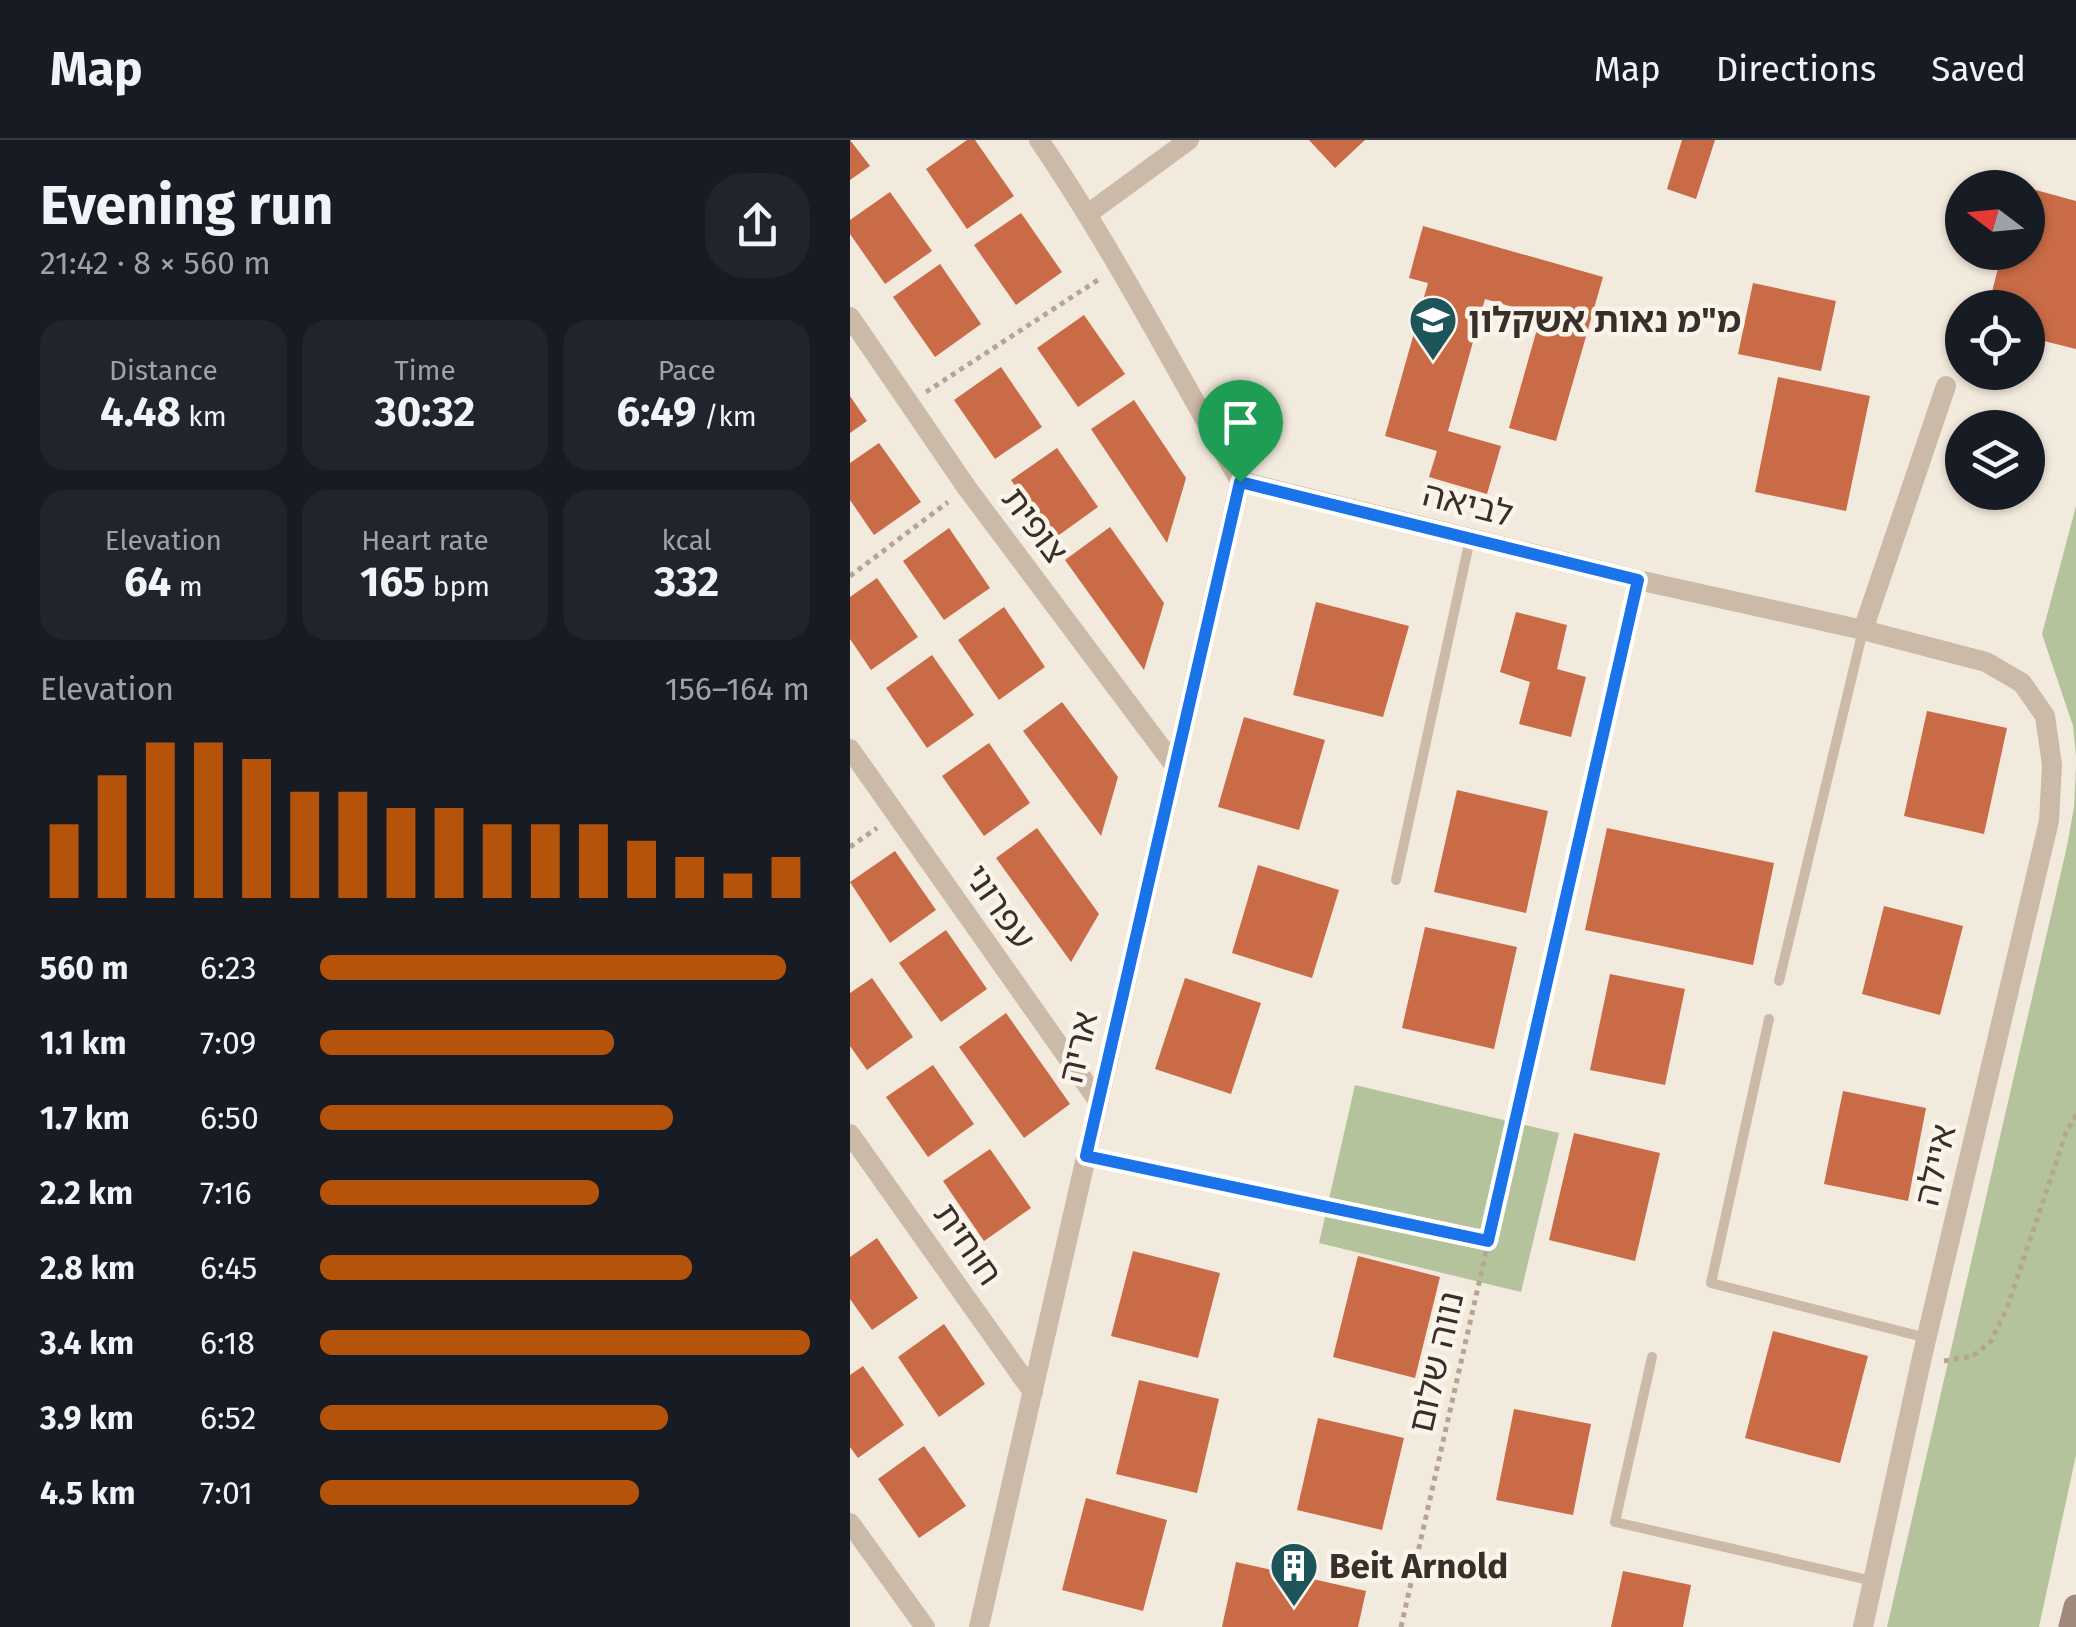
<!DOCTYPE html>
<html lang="en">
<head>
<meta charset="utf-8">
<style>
	body { margin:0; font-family:"Fira Sans","Noto Sans Hebrew",sans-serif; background:#20242c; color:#f1f3f6; height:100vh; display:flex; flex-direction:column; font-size:38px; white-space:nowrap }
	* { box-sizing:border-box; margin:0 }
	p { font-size:32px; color:#9ea1a6 }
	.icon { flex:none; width:55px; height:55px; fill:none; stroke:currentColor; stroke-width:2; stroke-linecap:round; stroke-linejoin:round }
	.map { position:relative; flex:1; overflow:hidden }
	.panel { display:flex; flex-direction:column; background:#171b24; width:850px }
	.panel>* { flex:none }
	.needle { width:65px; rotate:286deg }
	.fabs { position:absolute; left:1095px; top:30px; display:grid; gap:20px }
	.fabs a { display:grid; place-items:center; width:100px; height:100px; border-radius:50%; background:#171b24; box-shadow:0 2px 8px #0004; font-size:50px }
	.pin { position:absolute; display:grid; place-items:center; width:85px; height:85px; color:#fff; margin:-102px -42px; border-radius:50% 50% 50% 0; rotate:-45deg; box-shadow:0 0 10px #0007 }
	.pin .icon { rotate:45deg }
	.round { display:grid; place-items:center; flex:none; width:105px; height:105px; border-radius:40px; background:#20242c }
	.head { display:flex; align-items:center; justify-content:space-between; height:170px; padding:0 40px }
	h1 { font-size:55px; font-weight:700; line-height:75px }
	.stats { display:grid; grid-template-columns:repeat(3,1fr); gap:15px; height:170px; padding:10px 40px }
	.stats div { display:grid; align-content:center; border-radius:25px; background:#20242c; text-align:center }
	.stats b { font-size:42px; font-weight:700 }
	.stats small { font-size:28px; font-weight:400 }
	.stats p { font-size:28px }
	.chart { height:280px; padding:20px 40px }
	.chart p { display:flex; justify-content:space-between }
	.chart svg { width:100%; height:180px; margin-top:10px; stroke:#b45309; stroke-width:6 }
	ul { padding:0 40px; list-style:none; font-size:32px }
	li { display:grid; grid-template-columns:160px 120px 1fr; align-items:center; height:75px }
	li i { height:25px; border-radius:12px; background:#b45309 }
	header { display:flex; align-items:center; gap:60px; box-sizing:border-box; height:140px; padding:0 50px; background:#171b24; border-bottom:2px solid #363941 }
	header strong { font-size:48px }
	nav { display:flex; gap:55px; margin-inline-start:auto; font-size:35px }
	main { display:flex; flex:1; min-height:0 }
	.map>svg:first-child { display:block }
</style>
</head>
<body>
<header>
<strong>Map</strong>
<nav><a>Map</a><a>Directions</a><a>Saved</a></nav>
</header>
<main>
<section class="panel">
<div class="head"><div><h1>Evening run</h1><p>21:42 · 8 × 560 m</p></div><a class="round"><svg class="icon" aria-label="share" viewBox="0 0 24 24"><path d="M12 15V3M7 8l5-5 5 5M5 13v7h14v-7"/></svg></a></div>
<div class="stats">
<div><p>Distance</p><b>4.48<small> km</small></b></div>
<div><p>Time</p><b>30:32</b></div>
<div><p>Pace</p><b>6:49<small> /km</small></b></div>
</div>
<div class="stats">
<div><p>Elevation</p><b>64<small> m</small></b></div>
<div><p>Heart rate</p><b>165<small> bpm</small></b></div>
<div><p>kcal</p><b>332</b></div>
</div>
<div class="chart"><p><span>Elevation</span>156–164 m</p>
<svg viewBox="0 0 160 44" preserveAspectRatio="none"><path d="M5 44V26M15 44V14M25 44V6M35 44V6M45 44V10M55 44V18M65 44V18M75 44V22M85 44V22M95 44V26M105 44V26M115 44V26M125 44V30M135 44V34M145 44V38M155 44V34"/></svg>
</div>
<ul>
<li><b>560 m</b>6:23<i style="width:95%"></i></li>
<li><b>1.1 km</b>7:09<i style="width:60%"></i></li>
<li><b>1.7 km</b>6:50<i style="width:72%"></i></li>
<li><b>2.2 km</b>7:16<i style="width:57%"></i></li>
<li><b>2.8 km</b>6:45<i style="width:76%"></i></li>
<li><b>3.4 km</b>6:18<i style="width:100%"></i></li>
<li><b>3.9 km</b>6:52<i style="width:71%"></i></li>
<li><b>4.5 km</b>7:01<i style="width:65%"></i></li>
</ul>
</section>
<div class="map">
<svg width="1226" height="1487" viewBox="0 0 1226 1487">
	<rect width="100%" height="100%" fill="#f3eade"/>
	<g fill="#b5c39d">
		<polygon points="1226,366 1226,616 1223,586 1192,494"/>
		<polygon points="1226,626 1226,1315 1189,1487 1037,1487 1217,706 1224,667"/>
		<polygon points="505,945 709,993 671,1152 469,1103"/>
	</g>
	<g fill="#c86b46">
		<polygon points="0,0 20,26 0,40"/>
		<polygon points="117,0 125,0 164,56 117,89 76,29"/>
		<polygon points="459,0 515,0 485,28"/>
		<polygon points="832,0 865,0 846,59 817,49"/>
		<polygon points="1178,48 1226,61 1226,209 1178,197 1178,168 1138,168 1152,112 1178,112"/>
		<polygon points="40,52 82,111 35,144 0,94 0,80"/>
		<polygon points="171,73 212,132 166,165 124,105"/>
		<polygon points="573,86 753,137 706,301 659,288 691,175 635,159 598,291 651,306 637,354 579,337 587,311 535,296 578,143 559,138"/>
		<polygon points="90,124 131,184 85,217 43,157"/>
		<polygon points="903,143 986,161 971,231 888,214"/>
		<polygon points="234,175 275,234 228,267 187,208"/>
		<polygon points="151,227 192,287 145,319 104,260"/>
		<polygon points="928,237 1020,256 996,371 905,352"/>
		<polygon points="0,256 17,281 0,293"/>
		<polygon points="284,260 336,338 317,403 241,289"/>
		<polygon points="29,303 71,362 24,395 0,360 0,323"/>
		<polygon points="207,308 248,367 202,400 161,340"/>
		<polygon points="260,387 314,463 294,530 215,420"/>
		<polygon points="99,388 140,448 94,480 53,421"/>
		<polygon points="27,438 68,497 21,530 0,499 0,457"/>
		<polygon points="466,462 559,486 533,577 443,555"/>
		<polygon points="154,467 195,527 149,560 108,500"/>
		<polygon points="666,472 717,485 707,529 736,537 721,597 669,584 680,542 650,532"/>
		<polygon points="82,515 124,575 77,608 36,548"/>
		<polygon points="212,562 268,637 251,696 173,591"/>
		<polygon points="1077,571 1157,588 1134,694 1054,676"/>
		<polygon points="394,577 475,600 449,690 368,667"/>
		<polygon points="139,603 180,663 134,696 92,636"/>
		<polygon points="607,650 698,671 676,773 584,752"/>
		<polygon points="187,688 249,774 221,822 146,718"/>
		<polygon points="757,688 924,723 903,825 735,790"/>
		<polygon points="45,711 86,770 40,803 0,742"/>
		<polygon points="408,725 489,750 462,838 382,813"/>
		<polygon points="1034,766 1113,786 1090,875 1012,854"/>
		<polygon points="575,787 667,807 644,909 552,888"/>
		<polygon points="96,790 137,849 91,882 49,823"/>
		<polygon points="760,834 835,849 815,945 740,930"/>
		<polygon points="22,838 63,897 17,930 0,906 0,853"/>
		<polygon points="335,838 411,863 381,954 305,929"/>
		<polygon points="156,873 220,964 174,998 109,907"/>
		<polygon points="83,925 124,984 78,1017 36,957"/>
		<polygon points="993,951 1076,968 1058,1061 974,1044"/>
		<polygon points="724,993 810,1013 785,1121 699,1100"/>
		<polygon points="140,1009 181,1068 134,1101 93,1041"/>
		<polygon points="27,1098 68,1158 22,1190 0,1159 0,1117"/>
		<polygon points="283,1111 370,1133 348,1218 261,1196"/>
		<polygon points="508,1116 590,1137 565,1238 483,1217"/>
		<polygon points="94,1184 135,1244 89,1277 48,1217"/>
		<polygon points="923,1191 1018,1216 990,1323 895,1298"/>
		<polygon points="13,1226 54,1285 8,1318 0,1307 0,1235"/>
		<polygon points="289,1240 369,1259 347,1353 266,1334"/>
		<polygon points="664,1269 741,1284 723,1375 646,1360"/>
		<polygon points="468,1278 554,1298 532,1390 447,1370"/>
		<polygon points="74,1306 116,1366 69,1398 28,1339"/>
		<polygon points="236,1358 317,1380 293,1471 212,1450"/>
		<polygon points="386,1422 516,1451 508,1487 372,1487"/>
		<polygon points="773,1431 841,1445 833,1487 761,1487"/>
	</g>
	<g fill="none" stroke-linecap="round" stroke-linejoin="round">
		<g stroke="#b8a493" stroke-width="5" stroke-dasharray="5 5" stroke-linecap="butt">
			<polyline points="76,252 251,138"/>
			<polyline points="0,436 98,362"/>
			<polyline points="0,707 27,688"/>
			<polyline points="255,1020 639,1101"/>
			<polyline points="1094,1221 1123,1216 1141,1201 1157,1168 1216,993 1226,975"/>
			<polyline points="551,1487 783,463"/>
		</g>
		<g stroke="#ccbaa9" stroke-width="10">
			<polyline points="546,740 620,399"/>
			<polyline points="929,841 1013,490"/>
			<polyline points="919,879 861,1143 1077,1198"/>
			<polyline points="802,1217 765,1382 1023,1441"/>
		</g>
		<g stroke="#ccbaa9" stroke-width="20">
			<path d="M189,0c74,109 135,227 201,341l398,99 225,50 123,32 36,21 23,33 7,49 -3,56 -127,536 -59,270"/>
			<polyline points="239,73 339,0"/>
			<polyline points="0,177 117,348 325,626"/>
			<polyline points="1013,490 1096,246"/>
			<polyline points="0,609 249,962"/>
			<polyline points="0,994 183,1252"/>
			<polyline points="0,1383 75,1487"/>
			<polyline points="129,1487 390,341"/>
		</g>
		<polyline stroke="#a0897a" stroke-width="25" points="1221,1487 1226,1467"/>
	</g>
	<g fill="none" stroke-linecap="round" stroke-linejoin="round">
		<g stroke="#fff" stroke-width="20">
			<polygon id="route" points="390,342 788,440 638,1101 236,1016"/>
		</g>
		<use href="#route" stroke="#1a73e8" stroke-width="12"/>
	</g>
	<defs>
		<g id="school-pin" transform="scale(2.5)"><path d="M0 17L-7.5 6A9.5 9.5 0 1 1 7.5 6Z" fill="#1d555b" stroke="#faf4ea"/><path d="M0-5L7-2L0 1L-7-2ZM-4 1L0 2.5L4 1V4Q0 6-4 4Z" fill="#fff"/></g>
		<g id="building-pin" transform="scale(2.5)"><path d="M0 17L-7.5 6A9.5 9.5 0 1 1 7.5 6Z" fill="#1d555b" stroke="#faf4ea"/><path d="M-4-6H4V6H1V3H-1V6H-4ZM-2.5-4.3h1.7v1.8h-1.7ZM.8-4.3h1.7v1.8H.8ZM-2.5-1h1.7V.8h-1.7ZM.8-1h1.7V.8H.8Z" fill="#fff"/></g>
	</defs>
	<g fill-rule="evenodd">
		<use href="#school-pin" x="583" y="180"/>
		<use href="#building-pin" x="444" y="1426"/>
	</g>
	<g text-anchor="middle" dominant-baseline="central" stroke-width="9" stroke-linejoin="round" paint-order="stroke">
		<g font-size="35" font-weight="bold" fill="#392e29" stroke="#faf4ea" text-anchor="start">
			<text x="618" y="180">מ"מ נאות אשקלון</text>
			<text x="479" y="1426">Beit Arnold</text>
		</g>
		<g font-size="35" fill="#392e29" stroke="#faf4ea">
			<text transform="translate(618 364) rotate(14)">לביאה</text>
			<text transform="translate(185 385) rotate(53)">צופית</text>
			<text transform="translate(150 767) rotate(55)">עפרוני</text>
			<text transform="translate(228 907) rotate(-77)">אריה</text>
			<text transform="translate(1085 1025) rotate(-77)">איילה</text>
			<text transform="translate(118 1104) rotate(55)">חוחית</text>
			<text transform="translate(586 1222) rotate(-77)">נווה שלום</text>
		</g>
	</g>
</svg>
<div class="fabs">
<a><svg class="needle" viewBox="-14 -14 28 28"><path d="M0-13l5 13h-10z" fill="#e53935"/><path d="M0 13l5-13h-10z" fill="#9ea1a6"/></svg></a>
<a><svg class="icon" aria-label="locate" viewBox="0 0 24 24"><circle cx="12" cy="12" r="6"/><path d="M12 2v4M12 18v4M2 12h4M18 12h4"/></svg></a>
<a><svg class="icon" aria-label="layers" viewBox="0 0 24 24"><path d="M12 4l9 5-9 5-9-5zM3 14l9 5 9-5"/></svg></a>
</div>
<div class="pin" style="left:390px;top:342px;background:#1e9e55"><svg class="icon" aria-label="arrive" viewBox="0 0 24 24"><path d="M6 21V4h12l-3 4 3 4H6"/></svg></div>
</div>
</main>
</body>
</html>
